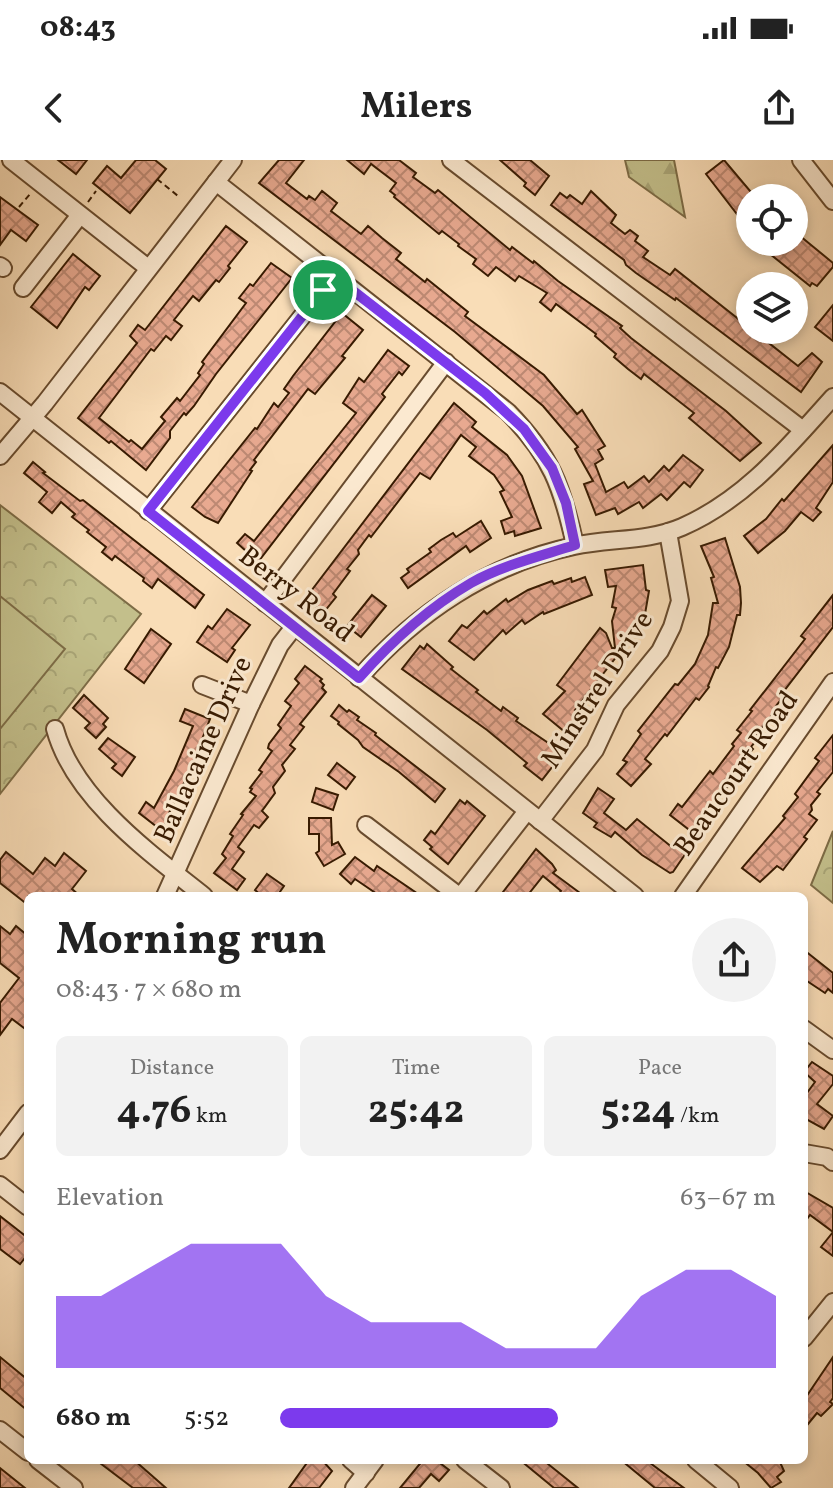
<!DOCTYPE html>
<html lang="en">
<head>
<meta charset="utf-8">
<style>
	body { margin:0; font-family:Vollkorn,serif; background:#f2f2f2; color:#222; height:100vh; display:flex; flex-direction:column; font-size:30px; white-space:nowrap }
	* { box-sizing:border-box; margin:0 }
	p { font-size:26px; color:#767676 }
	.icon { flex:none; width:44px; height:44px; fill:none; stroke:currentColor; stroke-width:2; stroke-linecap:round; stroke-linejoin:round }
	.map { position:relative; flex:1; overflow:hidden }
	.sheet { position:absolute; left:24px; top:732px; width:784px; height:572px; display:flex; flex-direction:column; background:#fff; border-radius:12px; box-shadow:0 4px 12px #0003 }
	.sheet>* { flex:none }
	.fabs { position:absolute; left:736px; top:24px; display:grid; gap:16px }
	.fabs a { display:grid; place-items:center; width:72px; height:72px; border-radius:50%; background:#fff; box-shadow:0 4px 12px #0003; font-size:40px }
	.pin { position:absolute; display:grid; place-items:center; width:68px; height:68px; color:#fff; margin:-34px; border:4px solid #fff; border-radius:50%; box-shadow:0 2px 8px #0007 }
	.round { display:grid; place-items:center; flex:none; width:84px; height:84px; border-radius:42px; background:#f2f2f2 }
	.overview { display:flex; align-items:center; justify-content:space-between; height:136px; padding:0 32px }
	h1 { font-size:44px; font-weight:700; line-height:60px }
	.figures { display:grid; grid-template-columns:repeat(3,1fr); gap:12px; height:136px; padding:8px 32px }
	.figures div { display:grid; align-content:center; border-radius:12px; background:#f2f2f2; text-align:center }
	.figures b { font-size:40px; font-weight:700 }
	.figures small { font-size:22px; font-weight:400 }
	.figures p { font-size:22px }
	.chart { height:224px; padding:16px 32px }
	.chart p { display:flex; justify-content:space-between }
	.chart svg { width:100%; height:144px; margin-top:8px; fill:#7c3aed; opacity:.7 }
	ul { padding:0 32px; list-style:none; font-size:26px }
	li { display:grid; grid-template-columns:128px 96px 1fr; align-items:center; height:60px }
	li i { height:20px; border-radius:10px; background:#7c3aed }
	.status { display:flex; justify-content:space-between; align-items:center; height:56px; padding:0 40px; background:#fff; direction:ltr }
	.status svg { height:22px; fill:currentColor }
	header { display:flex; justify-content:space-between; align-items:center; height:104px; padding:0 32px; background:#fff; font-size:36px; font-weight:700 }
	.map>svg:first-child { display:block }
</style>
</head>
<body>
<div class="status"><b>08:43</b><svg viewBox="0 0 49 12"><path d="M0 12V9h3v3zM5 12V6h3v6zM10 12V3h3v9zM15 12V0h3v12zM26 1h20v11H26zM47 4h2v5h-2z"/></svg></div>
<header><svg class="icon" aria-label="back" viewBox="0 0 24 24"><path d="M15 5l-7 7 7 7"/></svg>Milers<svg class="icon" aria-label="share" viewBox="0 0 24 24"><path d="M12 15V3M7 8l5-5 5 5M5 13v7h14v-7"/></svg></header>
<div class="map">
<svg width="833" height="1328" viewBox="0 0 833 1328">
	<defs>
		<pattern id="forest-firs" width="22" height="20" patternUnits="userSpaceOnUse" patternTransform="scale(2)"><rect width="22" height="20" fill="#c3bf8b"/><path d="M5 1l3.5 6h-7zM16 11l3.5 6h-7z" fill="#a8a476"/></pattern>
		<pattern id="park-crowns" width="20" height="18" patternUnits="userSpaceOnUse" patternTransform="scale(2)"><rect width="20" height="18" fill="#c3bf8b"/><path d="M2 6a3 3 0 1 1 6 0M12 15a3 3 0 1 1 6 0" fill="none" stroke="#a8a476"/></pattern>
		<pattern id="building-cross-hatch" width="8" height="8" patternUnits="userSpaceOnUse" patternTransform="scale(2)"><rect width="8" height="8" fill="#e8a990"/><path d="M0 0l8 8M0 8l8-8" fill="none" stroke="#bd8973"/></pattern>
	</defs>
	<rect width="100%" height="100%" fill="#f9ddb7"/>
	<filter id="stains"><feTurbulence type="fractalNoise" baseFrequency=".0025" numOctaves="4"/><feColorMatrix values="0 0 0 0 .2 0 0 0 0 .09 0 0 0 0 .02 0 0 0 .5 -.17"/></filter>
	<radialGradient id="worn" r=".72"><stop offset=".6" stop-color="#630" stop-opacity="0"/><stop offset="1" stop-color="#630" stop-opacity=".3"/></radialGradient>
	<polygon fill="url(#forest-firs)" stroke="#7d6c46" stroke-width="2" points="625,0 674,0 685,57 629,17"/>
	<g fill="url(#park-crowns)" stroke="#7d6c46" stroke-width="2">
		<polygon points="0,345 141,454 0,634"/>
		<polygon points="833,671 833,743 811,725"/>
	</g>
	<polygon fill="#c3bf8b" stroke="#7d6c46" stroke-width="2" points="0,436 65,489 0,569"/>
	<g fill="url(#building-cross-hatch)" stroke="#371a01" stroke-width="2">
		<polygon points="58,0 87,0 76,14"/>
		<polygon points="136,0 155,0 166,9 130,53 93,23 107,6 121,18"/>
		<polygon points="279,0 304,0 286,23 307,39 309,36 315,40 322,31 337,43 331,51 361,74 368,66 382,78 401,93 396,99 425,122 427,119 468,152 465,156 544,215 577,254 582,250 605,286 598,290 603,299 595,304 606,332 624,322 628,328 644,316 649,322 664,306 669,311 683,295 703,310 690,327 684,322 667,340 661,334 643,348 639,342 618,354 615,348 596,355 584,324 593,321 575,289 578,287 543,246 455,172 259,23"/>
		<polygon points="347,0 399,0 416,13 413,17 435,33 438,30 510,90 512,87 533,103 534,101 558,121 622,166 620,168 631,178 726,251 761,283 740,301 689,258 694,253 644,214 641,219 628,209 614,197 616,194 595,176 596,174 556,144 551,151 540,142 547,133 519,116 515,121 496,107 488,116 473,104 476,99 458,86 459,84 442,71 439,74 394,37 395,35 390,31 396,23 371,4 364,14"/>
		<polygon points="500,0 530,0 549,16 535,35 524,26 526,23"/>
		<polygon points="724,0 756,38 750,38 750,71 706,14"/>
		<polygon points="591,31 616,55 611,63 625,74 630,70 638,76 635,81 648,91 643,97 670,115 675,109 798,206 812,193 822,202 801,232 676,138 675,140 636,113 626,105 624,100 551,45 560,33 567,38 570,35 582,44"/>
		<polygon points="0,37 38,65 26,81 11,70 0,85"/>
		<polygon points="226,66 247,82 228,106 230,108 219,122 216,120 199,141 193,136 174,160 182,166 171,180 166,176 154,191 151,189 99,258 129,282 131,280 142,289 165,261 161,257 177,238 180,241 200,215 198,213 204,204 202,202 246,143 239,138 250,124 253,126 271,103 292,118 216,214 194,246 186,255 184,253 170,271 170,278 146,310 111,281 109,283 78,258 137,183 130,176 138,165 145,170"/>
		<polygon points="794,71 833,103 833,107 817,126 812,123 810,126 755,82 794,82"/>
		<polygon points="73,94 100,116 89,130 85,127 57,168 31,147"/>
		<polygon points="833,145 833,181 815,167"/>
		<polygon points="342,153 363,170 342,196 345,198 315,234 308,229 254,300 256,302 250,310 252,311 218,363 205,357 192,347 255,268 257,269 274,243 278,247 289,233 284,229 293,216"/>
		<polygon points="388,190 409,206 402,215 399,212 382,234 385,237 258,402 237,383 245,374 254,381 356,253 343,243 359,218 364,222"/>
		<polygon points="454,243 476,262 472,267 507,295 522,316 541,368 515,376 514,371 505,374 501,361 512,357 500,332 504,330 494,315 469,296 476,287 461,275 430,319 420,313 371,377 369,375 358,390 359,394 347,409 350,411 333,434 336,437 324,452 319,449 305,439"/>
		<polygon points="833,285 833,322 816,348 821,352 813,361 801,352 785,371 758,393 744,376 766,359 782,339 784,341"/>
		<polygon points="33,302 45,312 43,313 80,341 83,340 204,435 195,448 158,419 152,428 143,421 144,418 115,396 112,400 102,392 106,387 87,372 89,370 72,357 75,354 61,342 52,353 39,342 47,332 24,313"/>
		<polygon points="481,361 491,378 470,392 466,386 408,428 401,418 409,412 407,409 431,392 429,389 441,380 453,373 456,377"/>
		<polygon points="725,378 740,427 741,443 740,455 737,455 729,487 718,508 716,507 708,526 709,527 699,540 696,538 667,576 665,574 645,599 651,604 631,626 617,614 627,602 623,600 641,574 638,571 675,524 678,525 695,504 708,475 713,443 718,443 711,418 714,417 701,386"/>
		<polygon points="643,405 646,430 649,431 645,454 641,454 636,470 630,468 627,483 575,550 579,553 565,572 543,554 565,531 557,525 600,468 606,473 612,488 615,488 612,461 616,448 612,447 616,426 608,427 605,410"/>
		<polygon points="585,417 592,435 544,454 543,452 525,464 522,460 506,474 503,470 474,500 449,481 462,465 467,468 484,451 487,454 506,439 508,442 528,430 552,421 554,424 571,418 572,422"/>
		<polygon points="372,435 386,446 361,477 347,466"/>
		<polygon points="833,435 833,467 781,535 783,537 776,546 778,547 756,576 758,578 751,587 753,589 744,599 741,610 692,672 670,655 678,644 682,647 710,611 713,614 734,586 732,584 741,573 737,570 752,551 750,550 805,479 801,476"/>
		<polygon points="227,449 250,465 232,488 235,490 227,502 197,482 208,466 212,469"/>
		<polygon points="151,469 171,484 144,523 125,509"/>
		<polygon points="427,484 453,507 451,509 478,530 476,532 501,551 503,547 518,558 516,561 563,593 542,620 524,606 527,603 487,570 402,509 420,486 424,489"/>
		<polygon points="305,506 322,519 320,521 324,525 322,528 326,532 300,564 304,567 290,585 295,589 282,605 285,611 273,627 275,633 262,651 268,657 259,668 254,665 238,687 244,692 232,709 245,719 237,730 214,713 226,698 222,694 233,676 230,674 243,655 241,654 256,636 250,632 252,629 250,628 262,612 259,610 272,591 268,588 269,584 281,568 278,565 291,546 285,541 299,523 295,519"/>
		<polygon points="84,535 108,558 103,564 106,567 96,578 85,568 90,563 73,548"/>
		<polygon points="339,545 347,552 349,550 359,557 357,560 376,573 375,575 445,629 435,642 399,612 363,587 358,580 338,564 339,562 331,556"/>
		<polygon points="185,549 210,559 187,617 167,657 169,658 161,670 139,653 146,642 154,648 174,611 193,566 180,561"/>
		<polygon points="833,575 833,612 817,632 820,634 811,645 812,650 809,654 817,660 804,677 807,679 783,710 777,706 760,722 742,708 785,658 783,656 798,637 795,634 819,601 815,598"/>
		<polygon points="108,578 135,597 122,616 112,608 116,604 99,589"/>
		<polygon points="337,603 355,617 346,629 328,615"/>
		<polygon points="316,628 338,635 333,650 312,642"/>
		<polygon points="598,628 614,639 604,653 626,670 637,659 673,688 678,683 688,690 673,712 670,713 642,695 615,672 611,677 594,667 597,663 583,653"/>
		<polygon points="460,640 465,644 467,641 485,656 448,704 430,689 432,687 424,680 431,671 435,674"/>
		<polygon points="309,658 331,658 332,685 338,682 345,694 324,706 316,693 319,691 319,674 309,674"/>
		<polygon points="536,689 552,704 556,710 553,713 584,736 557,736 561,731 543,716 527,736 500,736"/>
		<polygon points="6,692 33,714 45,698 55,706 64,693 86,711 72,729 80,736 28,736 28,745 0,723 0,700"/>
		<polygon points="355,697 374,711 377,706 421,736 380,736 355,719 351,724 340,714"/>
		<polygon points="267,714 284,726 277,736 262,736 255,730"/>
		<polygon points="0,766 10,774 16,766 28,776 28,871 12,859 0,875 0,843 19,818 0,803"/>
		<polygon points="804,790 833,813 833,833 828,829 825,833 804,819"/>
		<polygon points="812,902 833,916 833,924 817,944 833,956 824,969 804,958 804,937 815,922 804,912"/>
		<polygon points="804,1031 833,1048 833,1096 821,1087 833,1072 810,1055 804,1063"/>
		<polygon points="0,1056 28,1078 28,1094 20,1104 0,1089"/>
		<polygon points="0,1197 28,1220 28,1251 0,1228"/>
		<polygon points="833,1197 833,1238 830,1242 833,1244 821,1256 817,1253 804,1269 804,1240"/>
		<polygon points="96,1300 134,1300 166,1328 133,1328"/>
		<polygon points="309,1300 322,1300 332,1311 319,1328 289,1328"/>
		<polygon points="423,1300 436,1300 449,1310 439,1321 431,1314 419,1328 400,1328"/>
		<polygon points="520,1300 552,1300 548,1304 578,1328 554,1328"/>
		<polygon points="621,1300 646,1300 684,1328 655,1328"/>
		<polygon points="742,1300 779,1300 784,1311 777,1317 781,1322 771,1328 758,1313"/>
		<polygon points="0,1308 25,1328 0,1328"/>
	</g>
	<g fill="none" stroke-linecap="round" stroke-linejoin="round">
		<g stroke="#684b2e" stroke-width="20">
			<g id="minor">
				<polyline points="11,0 148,108"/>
				<polyline points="451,0 803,270"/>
				<polyline points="801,0 833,41"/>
				<path d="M216,22l292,230c43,44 54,74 67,133"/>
				<polyline points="0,106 3,108"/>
				<polyline points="23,128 80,55"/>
				<polyline points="0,232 635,736"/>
				<polyline points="0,296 45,243 233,0"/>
				<polyline points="148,351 334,116"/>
				<polyline points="265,443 446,202"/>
				<path d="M359,518c57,-65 130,-114 215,-132 36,-8 73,-4 108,-19 64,-28 105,-79 151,-130"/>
				<polyline points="202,525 251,544"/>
				<path d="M55,569c19,70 95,124 149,167"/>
				<polyline points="540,661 595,590 616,545 660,491 672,467 680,441 668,372"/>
				<polyline points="366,665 459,736"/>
				<polyline points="165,736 251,544 280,485 294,467"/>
				<polyline points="461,736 527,651"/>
				<polyline points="683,736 833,522"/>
				<polyline points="804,869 833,890"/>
				<polyline points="0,990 28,953"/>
				<polyline points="804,993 827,997 833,1002"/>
				<polyline points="0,1025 28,1047"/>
				<polyline points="804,1178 833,1142"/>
				<polyline points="0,1270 28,1292"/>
				<polyline points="38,1300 74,1328"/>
				<polyline points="351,1300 366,1313"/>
				<polyline points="465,1300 501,1328"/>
				<polyline points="696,1300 730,1328"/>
				<polyline points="354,1328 375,1300"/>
			</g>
		</g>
		<g stroke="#371a01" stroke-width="2" stroke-dasharray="6 4" stroke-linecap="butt">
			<polyline points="157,19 178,36"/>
			<polyline points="88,42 96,31"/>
			<polyline points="19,47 30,34"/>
		</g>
		<use href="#minor" stroke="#fbe9d0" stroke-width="16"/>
	</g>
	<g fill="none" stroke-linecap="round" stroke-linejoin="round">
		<g stroke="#fff" stroke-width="16">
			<path id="route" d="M334,116l151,117 39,36 28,39 14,35 9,42c-34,11 -72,20 -104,38 -41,24 -80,59 -112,95l-211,-167z"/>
		</g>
		<use href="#route" stroke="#7c3aed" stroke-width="10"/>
	</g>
	<g text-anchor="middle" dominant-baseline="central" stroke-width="6" stroke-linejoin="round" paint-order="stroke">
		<g font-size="28" fill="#371a01" stroke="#fbe9d0">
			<text transform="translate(296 435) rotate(38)">Berry Road</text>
			<text transform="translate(598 530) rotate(-57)">Minstrel Drive</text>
			<text transform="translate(204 590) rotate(-66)">Ballacaine Drive</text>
			<text transform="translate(737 614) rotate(-55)">Beaucourt Road</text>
		</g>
	</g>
	<rect width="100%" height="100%" filter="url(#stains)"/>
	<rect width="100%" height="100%" fill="url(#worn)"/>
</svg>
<div class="fabs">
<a><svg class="icon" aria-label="locate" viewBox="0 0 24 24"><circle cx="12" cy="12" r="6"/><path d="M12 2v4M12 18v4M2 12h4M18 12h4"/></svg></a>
<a><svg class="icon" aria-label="layers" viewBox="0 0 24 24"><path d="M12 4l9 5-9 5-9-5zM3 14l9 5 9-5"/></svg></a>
</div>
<div class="pin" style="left:323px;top:130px;background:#1e9e55"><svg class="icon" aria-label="arrive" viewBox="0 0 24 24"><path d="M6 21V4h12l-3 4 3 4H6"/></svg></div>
<section class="sheet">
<div class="overview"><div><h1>Morning run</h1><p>08:43 · 7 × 680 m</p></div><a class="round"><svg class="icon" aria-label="share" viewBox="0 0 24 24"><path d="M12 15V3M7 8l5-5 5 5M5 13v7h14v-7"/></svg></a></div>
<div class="figures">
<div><p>Distance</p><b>4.76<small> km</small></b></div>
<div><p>Time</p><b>25:42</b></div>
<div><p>Pace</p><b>5:24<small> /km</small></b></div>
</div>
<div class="chart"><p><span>Elevation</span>63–67 m</p>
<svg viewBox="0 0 160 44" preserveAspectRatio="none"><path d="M0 44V22L10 22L20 14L30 6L40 6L50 6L60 22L70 30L80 30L90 30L100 38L110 38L120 38L130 22L140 14L150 14L160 22V44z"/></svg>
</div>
<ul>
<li><b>680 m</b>5:52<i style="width:56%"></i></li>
</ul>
</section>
</div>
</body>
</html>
